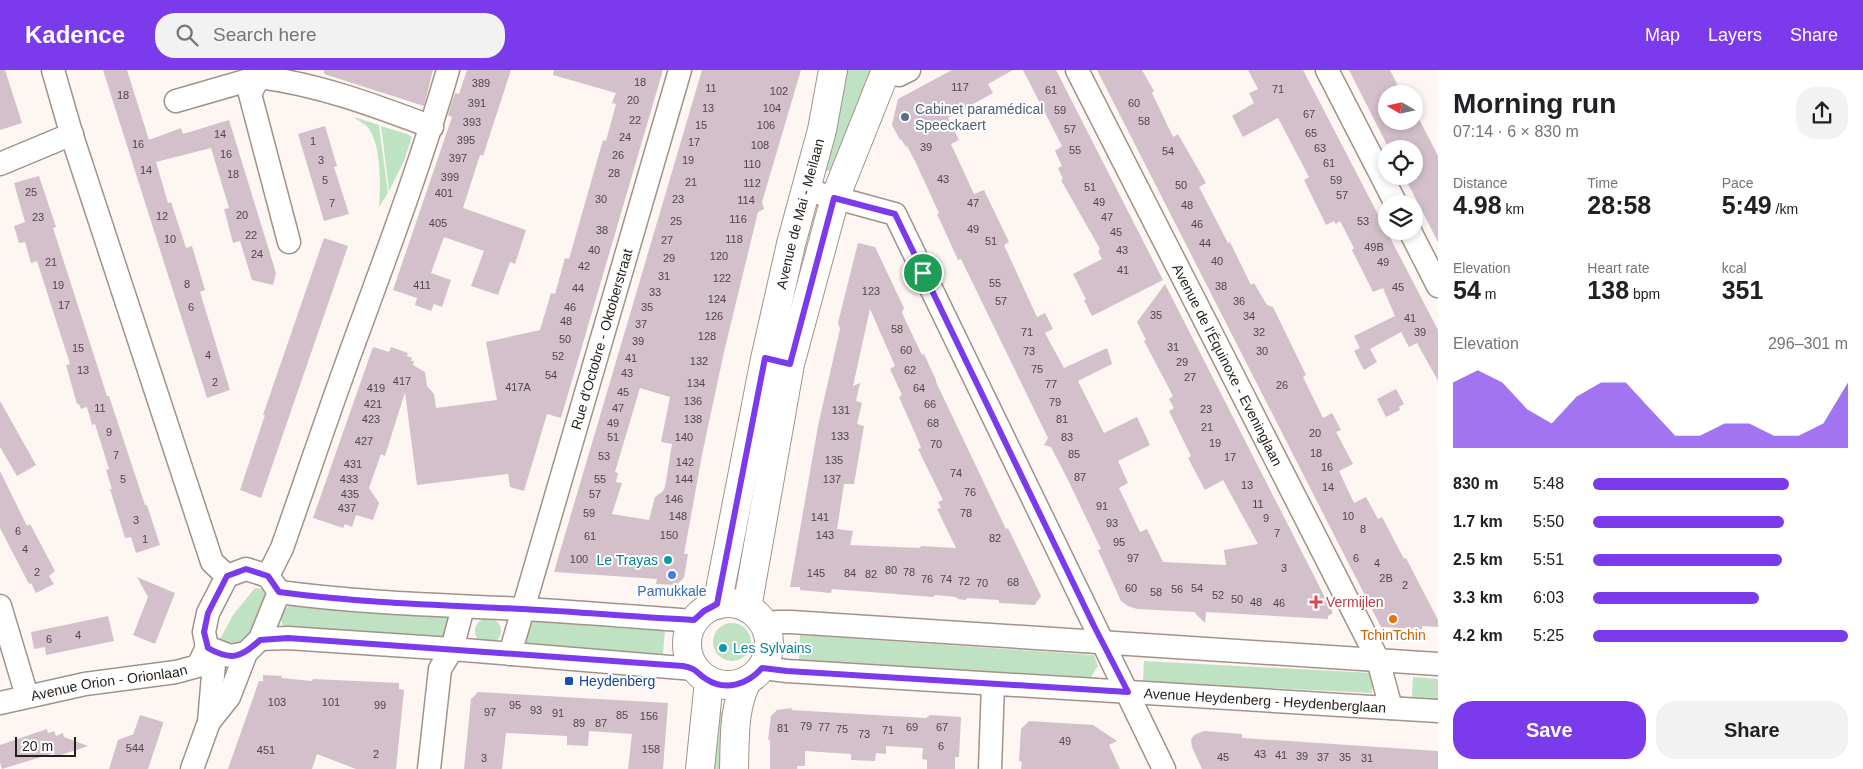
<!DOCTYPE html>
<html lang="en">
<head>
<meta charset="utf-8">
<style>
	body { margin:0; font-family:Helvetica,sans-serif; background:#f2f2f2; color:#202124; height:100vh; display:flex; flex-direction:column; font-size:19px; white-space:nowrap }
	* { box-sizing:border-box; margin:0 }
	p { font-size:16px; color:#757577 }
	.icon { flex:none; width:28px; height:28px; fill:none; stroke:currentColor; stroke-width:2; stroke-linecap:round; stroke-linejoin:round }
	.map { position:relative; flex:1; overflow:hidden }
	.details { display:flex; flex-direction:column; background:#fff; width:425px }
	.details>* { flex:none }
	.needle { width:32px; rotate:279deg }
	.tools { position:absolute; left:1378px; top:15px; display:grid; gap:10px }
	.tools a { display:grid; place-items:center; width:45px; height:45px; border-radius:50%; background:#fff; box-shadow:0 2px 8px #0003; font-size:25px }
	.scale { position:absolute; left:15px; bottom:12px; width:61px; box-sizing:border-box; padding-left:5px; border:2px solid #251e1b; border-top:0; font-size:14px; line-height:18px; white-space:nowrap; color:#251e1b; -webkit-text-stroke:4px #fff; paint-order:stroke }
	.pin { position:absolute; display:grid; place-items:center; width:42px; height:42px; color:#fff; margin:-21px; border:2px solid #fff; border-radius:50%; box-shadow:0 1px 5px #0007 }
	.round { display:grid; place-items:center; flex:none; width:52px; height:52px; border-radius:20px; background:#f2f2f2 }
	.headline { display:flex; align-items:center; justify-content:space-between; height:85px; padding:0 15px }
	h1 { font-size:28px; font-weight:700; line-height:38px }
	.figures { display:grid; grid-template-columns:repeat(3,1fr); gap:8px; height:85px; padding:5px 15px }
	.figures div { display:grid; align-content:center }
	.figures b { font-size:25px; font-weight:700 }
	.figures small { font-size:14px; font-weight:400 }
	.figures p { font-size:14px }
	.chart { height:140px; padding:10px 15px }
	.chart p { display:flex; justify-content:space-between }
	.chart svg { width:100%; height:90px; margin-top:5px; fill:#7c3aed; opacity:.7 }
	.cta { display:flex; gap:10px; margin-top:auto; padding:10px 15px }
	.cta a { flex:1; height:58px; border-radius:20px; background:#7c3aed; color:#fff; font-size:20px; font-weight:700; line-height:58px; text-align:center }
	.cta a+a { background:#f2f2f2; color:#202124 }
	ul { padding:0 15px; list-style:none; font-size:16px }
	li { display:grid; grid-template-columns:80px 60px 1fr; align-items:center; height:38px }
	li i { height:12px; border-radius:6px; background:#7c3aed }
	header { display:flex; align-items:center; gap:30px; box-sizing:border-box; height:70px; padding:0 25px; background:#7c3aed; color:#fff }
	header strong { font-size:24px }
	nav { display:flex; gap:28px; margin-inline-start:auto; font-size:18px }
	.search { width:350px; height:45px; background:#f2f2f2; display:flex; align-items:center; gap:12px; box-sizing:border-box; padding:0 18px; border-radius:20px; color:#757577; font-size:19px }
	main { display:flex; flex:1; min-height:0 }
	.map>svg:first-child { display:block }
</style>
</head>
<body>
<header>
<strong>Kadence</strong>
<div class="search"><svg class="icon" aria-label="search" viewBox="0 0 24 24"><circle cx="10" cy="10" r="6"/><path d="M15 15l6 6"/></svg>Search here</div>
<nav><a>Map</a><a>Layers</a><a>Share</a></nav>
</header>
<main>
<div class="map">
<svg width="1438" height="699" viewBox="0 0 1438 699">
	<rect width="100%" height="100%" fill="#fef6f2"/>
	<g fill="#bfe3c2">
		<polygon points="839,0 875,0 832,101 827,101 823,99"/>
		<path d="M354,47l25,8 9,68 -9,14c2,-20 2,-61 -10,-78 -3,-5 -10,-7 -15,-12z"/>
		<polygon points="381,56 407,64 412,67 404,91 389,121"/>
		<path d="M255,518l8,1c11,23 -12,49 -31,61l-13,-9 14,-26z"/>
		<path d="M290,535l155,11 4,4 -5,20 -157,-8c-9,-10 -7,-19 3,-27z"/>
		<circle cx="488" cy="561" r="13"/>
		<polygon points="524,550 665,560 663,584 522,574"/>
		<circle cx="732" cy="572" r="19"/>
		<polygon points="800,565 1094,585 1098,596 1089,610 799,592"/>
		<polygon points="1144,591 1373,603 1372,623 1143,612"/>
		<polygon points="1413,607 1438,609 1438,629 1412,627"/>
		<polygon points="717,641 732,642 728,699 714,699"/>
	</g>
	<g fill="#d3c0ca" fill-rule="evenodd">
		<polygon points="0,0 5,0 22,53 0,60"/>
		<polygon points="103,0 127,0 149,70 181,58 183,64 229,50 276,203 273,215 252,210 240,171 233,173 224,139 229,138 211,78 156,92 168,133 171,132 186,178 192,176 205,220 200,222 230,320 207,328"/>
		<polygon points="324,0 433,0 424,36 324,4"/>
		<polygon points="467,0 511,0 483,86 480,85 463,138 526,160 515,194 510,192 498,225 471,216 484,181 444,167 431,203 451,210 442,237 434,234 431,241 415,235 417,228 393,220 452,47 448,45 455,23 459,24"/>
		<polygon points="554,0 663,0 561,348 547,344 524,421 510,417 508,404 417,415 405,322 385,386 381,384 369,418 379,433 373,450 356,445 352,457 345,454 343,458 313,448 373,277 389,282 391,277 408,283 407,286 412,288 411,291 414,291 413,295 425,302 427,316 434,324 436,338 497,330 486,272 540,260 551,223 555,224 565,188 569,189 603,70 606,71 616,34 612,33 616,23 553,5"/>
		<path d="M702,0h99l-39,132 2,7 -6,3 -34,140 -21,98 -19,104h4l-4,24 -8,7 -20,-1 1,-5 -103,-7zM640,318l30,9 -9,45 11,2 -7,43 -2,4 -8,6 -6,23 -37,-6 10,-31 -6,-1 2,-9 -3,-1z"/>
		<polygon points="952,0 1013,0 988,14 993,23 948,48 959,70 951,74 974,124 984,120 1009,172 1004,175 1037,247 1045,243 1053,259 1045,263 1064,298 1107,278 1112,294 1078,311 1104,363 1137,347 1150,375 1118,391 1128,413 1119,418 1140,462 1147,459 1163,492 1226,495 1224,480 1258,474 1223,410 1205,420 1188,388 1191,386 1169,341 1174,338 1169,329 1173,326 1144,271 1146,270 1137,252 1165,214 1333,543 1328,546 1328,549 1206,542 1205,553 1194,542 1137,539 1128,536 1121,531 1098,480 1101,479 1068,410 1051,377 1044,375 1048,368 961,189 958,190 943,157 937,144 939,143 915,91 907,76 906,77 901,69 900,70 892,55 898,29"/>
		<polygon points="1023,0 1056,0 1163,210 1092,246 1084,230 1086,229 1073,204 1102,189 1098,181 1100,179 1061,110 1063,109 1058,98 1062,96 1055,81 1062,76"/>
		<polygon points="1097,0 1142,0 1154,21 1152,23 1173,67 1178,64 1206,113 1199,117 1228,173 1230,172 1251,215 1254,213 1267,235 1273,237 1306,305 1303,307 1323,348 1332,343 1341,360 1336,362 1353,394 1339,401 1354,433 1366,427 1378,449 1382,447 1404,489 1406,488 1438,550 1438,557 1422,556 1422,559 1381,557"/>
		<polygon points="1248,0 1303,0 1438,260 1438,311 1417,273 1409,277 1401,262 1370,279 1377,292 1364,300 1354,281 1360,278 1354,266 1395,246 1383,218 1373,222 1352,180 1354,178 1340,151 1336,154 1334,151 1326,155 1304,110 1309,107 1278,48 1243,67 1232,46 1254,33 1249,23 1258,19"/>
		<polygon points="1349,0 1390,0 1402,24 1386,24 1386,51 1414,51 1414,44 1416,43 1438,86 1438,172 1404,106 1414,106 1414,79 1389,79"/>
		<polygon points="325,56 337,96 334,97 349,144 324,151 298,64"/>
		<polygon points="39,106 56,157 53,158 107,326 109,326 145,435 147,435 160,475 136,483 131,467 125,468 110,419 112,419 106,400 109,399 95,354 92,355 87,337 81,339 79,334 77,334 66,295 70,294 37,191 31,193 25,172 19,173 14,156 25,152 14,113"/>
		<polygon points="324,168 348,176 261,428 240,420 265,345 263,345"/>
		<path d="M858,173l17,4 29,61 -2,5 20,42 2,-1 12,26v2l70,147 2,-1 33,68 -6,9 -36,-2v-3l-32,-2 -2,2 -7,-1 -2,-2 -21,-2 -2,2 -101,-8 -1,4 -31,-3v-3h-10l28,-161 22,-97 -2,-6zM870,239l25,57 -5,3 12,26 -3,2 19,43 3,8 -3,1 25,51 -5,2 3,6 -4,1 19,39 -35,-2 -1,2 -70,-3 3,-14 -16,-2 7,-45h10l10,-58 -7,-2 5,-21 -6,-2 4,-18 -7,3z"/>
		<polygon points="1396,319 1404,334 1399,337 1400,340 1386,347 1377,329"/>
		<polygon points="0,331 36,395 17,406 0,377"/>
		<polygon points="0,401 27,456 30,454 55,501 49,506 54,514 36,523 31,513 29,514 0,458"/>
		<polygon points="137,507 175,523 155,574 133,565 148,527"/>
		<polygon points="108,546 114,571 46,585 45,577 34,579 31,562"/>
		<polygon points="263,605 282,606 281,608 312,611 313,609 399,613 399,619 404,620 396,699 356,699 317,684 312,699 228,699 259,611 263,611"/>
		<polygon points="478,622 668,633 663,699 628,699 632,664 589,661 588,676 567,675 567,666 506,663 502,699 464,699 471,629"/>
		<polygon points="792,638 791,640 926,648 930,645 961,647 959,687 955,687 955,699 927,699 927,690 922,689 923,678 886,676 886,684 876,683 875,691 851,690 851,684 805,681 805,696 797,696 797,699 770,699 770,670 768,670 771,646 777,640"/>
		<polygon points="140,645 163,652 163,654 148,699 109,699 118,670 131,665 133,665"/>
		<polygon points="1029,651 1093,655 1117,671 1109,675 1120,699 1021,699 1022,692 1019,691 1021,659"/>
		<polygon points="47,659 48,663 54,661 56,666 63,663 64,667 88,676 55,687 54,683 2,699 0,692 0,675"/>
		<polygon points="1204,661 1242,664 1242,668 1438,681 1438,699 1202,699 1192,677 1191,670 1194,665"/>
	</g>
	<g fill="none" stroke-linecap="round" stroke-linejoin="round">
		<g stroke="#a49189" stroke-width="25">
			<g id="street">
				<polyline points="53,0 72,66 212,492 227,506"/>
				<path id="s1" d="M1077,0l292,572 9,18 13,48"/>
				<polyline points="1327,0 1396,134"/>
				<polyline points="886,3 899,5 909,0"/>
				<polyline points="176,31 259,7"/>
				<polyline points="0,94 72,64"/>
				<polyline points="807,120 895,144 1164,699"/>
				<polyline points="1410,161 1438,216"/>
				<path d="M289,172l-39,-148 9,-17c59,7 117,29 173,50"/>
				<path d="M268,506l14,-28c24,-68 47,-137 72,-205 33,-90 67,-180 94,-273"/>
				<path d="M279,522c81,11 163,13 244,17 57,3 114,8 171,12"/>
				<polyline points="0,536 27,626"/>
				<polyline points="764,554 776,552 791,552 1438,594"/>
				<polyline points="260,569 288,568 452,579 694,599"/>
				<polyline points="246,583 230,586 207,577 204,562 208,543 227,506 246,499 268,506 277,519"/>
				<path id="s2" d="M510,584l170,-584"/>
				<path id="s3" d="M762,598l25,3 651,40"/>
				<path id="s4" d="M0,633l85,-19 91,-12 22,-6 9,-19"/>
				<polyline points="209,652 229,627 246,583 260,569 279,522"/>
				<polyline points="192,699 209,652 215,582"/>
				<polyline points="429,699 440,599 452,579 463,537"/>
				<polyline points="990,699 993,614"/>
			</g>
		</g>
		<g stroke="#a49189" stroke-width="30">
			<g id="secondary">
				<circle cx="728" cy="574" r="41"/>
				<path id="s5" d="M717,535l48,-246 26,-115 31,-114 11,-60"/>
				<polyline points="747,538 790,294 835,128 886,0"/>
				<polyline points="700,699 709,611"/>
				<path d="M734,699c1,-29 -1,-61 13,-88"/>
			</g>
		</g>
		<use href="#street" stroke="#fff" stroke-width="22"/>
		<use href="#secondary" stroke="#fff" stroke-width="28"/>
	</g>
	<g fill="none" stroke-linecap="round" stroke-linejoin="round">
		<g stroke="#fff" stroke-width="10">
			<path id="route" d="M834,128l61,16 199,412 34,66 -341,-21 -25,-3c-14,16 -36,24 -56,11 -11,-7 -8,-10 -23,-13l-395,-28 -28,2c-19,18 -29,21 -52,8l-4,-16 4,-19 19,-37 19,-7 22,7 11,16c81,11 163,13 244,17 57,3 114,8 171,11l10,-9 13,-7 48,-246 25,6z"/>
		</g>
		<use href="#route" stroke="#7c3aed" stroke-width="6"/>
	</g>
	<circle fill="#5c6f8a" stroke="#fff" stroke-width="2" cx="905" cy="47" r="5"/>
	<g fill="#0f9aa8" stroke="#fff" stroke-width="2">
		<circle cx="668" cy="490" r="5"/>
		<circle cx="723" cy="578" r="5"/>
	</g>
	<circle fill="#3f7fe0" stroke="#fff" stroke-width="2" cx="672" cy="505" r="5"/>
	<path fill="#e0444e" stroke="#fff" stroke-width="2" d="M1313.5 524.5h5v5h5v5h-5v5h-5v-5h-5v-5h5z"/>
	<circle fill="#e8710a" stroke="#fff" stroke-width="2" cx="1393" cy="549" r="5"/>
	<rect fill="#1a4fb4" stroke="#fff" stroke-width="2" x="564" y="606" width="10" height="10" rx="2.5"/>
	<g text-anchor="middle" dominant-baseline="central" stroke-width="4" stroke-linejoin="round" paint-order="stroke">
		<g font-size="11" fill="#504647">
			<text x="640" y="12">18</text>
			<text x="481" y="13">389</text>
			<text x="960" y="17">117</text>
			<text x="711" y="18">11</text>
			<text x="1278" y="19">71</text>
			<text x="1051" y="20">61</text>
			<text x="779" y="21">102</text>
			<text x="123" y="25">18</text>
			<text x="633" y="30">20</text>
			<text x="477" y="33">391</text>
			<text x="1134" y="33">60</text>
			<text x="708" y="38">13</text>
			<text x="772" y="38">104</text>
			<text x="1060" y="40">59</text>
			<text x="1309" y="44">67</text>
			<text x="635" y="50">22</text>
			<text x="1144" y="51">58</text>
			<text x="472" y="52">393</text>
			<text x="701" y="55">15</text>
			<text x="766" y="55">106</text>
			<text x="1070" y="59">57</text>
			<text x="1311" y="63">65</text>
			<text x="220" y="64">14</text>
			<text x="625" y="67">24</text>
			<text x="466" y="70">395</text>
			<text x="313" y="71">1</text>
			<text x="694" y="72">17</text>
			<text x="138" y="74">16</text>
			<text x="760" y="75">108</text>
			<text x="926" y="77">39</text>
			<text x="1320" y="78">63</text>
			<text x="1075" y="80">55</text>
			<text x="1168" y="81">54</text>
			<text x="226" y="84">16</text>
			<text x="618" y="85">26</text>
			<text x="458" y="88">397</text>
			<text x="321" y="90">3</text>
			<text x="688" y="90">19</text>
			<text x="1329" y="93">61</text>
			<text x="752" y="94">110</text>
			<text x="146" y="100">14</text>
			<text x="614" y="103">28</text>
			<text x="233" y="104">18</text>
			<text x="450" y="107">399</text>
			<text x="943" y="109">43</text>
			<text x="325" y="110">5</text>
			<text x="1336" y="110">59</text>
			<text x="691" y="112">21</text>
			<text x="752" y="113">112</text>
			<text x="1181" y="115">50</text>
			<text x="1090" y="117">51</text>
			<text x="31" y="122">25</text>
			<text x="444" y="123">401</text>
			<text x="1342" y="125">57</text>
			<text x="601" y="129">30</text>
			<text x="678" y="129">23</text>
			<text x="746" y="130">114</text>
			<text x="1099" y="132">49</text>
			<text x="332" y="133">7</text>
			<text x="973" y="133">47</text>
			<text x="1187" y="135">48</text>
			<text x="242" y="145">20</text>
			<text x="162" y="146">12</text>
			<text x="38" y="147">23</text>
			<text x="1107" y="147">47</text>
			<text x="738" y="149">116</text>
			<text x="676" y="151">25</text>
			<text x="1363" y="151">53</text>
			<text x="438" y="153">405</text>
			<text x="1197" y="154">46</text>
			<text x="973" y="159">49</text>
			<text x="602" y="160">38</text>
			<text x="1116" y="162">45</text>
			<text x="251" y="165">22</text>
			<text x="170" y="169">10</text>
			<text x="734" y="169">118</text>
			<text x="667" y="170">27</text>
			<text x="991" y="171">51</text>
			<text x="1205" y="173">44</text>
			<text x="1374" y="177">49B</text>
			<text x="594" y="180">40</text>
			<text x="1122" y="180">43</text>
			<text x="257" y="184">24</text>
			<text x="719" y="186">120</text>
			<text x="669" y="188">29</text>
			<text x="1217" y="191">40</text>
			<text x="51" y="192">21</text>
			<text x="1383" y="192">49</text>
			<text x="584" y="196">42</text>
			<text x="1123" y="200">41</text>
			<text x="664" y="206">31</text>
			<text x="722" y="208">122</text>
			<text x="995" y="213">55</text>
			<text x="187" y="214">8</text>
			<text x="58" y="215">19</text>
			<text x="422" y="215">411</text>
			<text x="1221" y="216">38</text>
			<text x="1398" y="217">45</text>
			<text x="578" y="218">44</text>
			<text x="871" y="221">123</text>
			<text x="655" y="222">33</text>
			<text x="717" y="229">124</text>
			<text x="1001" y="231">57</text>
			<text x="1239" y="231">36</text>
			<text x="64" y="235">17</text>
			<text x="191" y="237">6</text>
			<text x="570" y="237">46</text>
			<text x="647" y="237">35</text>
			<text x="1156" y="245">35</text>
			<text x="714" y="246">126</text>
			<text x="1249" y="246">34</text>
			<text x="1410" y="248">41</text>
			<text x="566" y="251">48</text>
			<text x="641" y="254">37</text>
			<text x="897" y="259">58</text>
			<text x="1027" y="262">71</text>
			<text x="1259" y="262">32</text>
			<text x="1420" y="262">39</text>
			<text x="707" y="266">128</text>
			<text x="565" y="269">50</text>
			<text x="638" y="271">39</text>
			<text x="1173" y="277">31</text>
			<text x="78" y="278">15</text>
			<text x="906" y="280">60</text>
			<text x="1029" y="281">73</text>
			<text x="1262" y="281">30</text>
			<text x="208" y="285">4</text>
			<text x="558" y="286">52</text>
			<text x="631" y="288">41</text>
			<text x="699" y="291">132</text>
			<text x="1182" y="292">29</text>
			<text x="1037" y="299">75</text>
			<text x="83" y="300">13</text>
			<text x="910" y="300">62</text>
			<text x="627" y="303">43</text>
			<text x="551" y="305">54</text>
			<text x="1190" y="307">27</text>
			<text x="402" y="311">417</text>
			<text x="215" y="312">2</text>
			<text x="696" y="313">134</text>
			<text x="1051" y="314">77</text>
			<text x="1282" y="315">26</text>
			<text x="518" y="317">417A</text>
			<text x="376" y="318">419</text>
			<text x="919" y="318">64</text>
			<text x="623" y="322">45</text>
			<text x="693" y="331">136</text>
			<text x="1055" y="332">79</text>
			<text x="373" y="334">421</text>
			<text x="930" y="334">66</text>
			<text x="100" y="338">11</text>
			<text x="618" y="338">47</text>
			<text x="1206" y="339">23</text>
			<text x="841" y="340">131</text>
			<text x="371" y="349">423</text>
			<text x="693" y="349">138</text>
			<text x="1062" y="349">81</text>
			<text x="613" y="353">49</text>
			<text x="933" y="353">68</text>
			<text x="1207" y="357">21</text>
			<text x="109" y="362">9</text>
			<text x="1315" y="363">20</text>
			<text x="840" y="366">133</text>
			<text x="613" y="367">51</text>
			<text x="684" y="367">140</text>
			<text x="1067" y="367">83</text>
			<text x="364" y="371">427</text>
			<text x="1215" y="373">19</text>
			<text x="936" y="374">70</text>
			<text x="1316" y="383">18</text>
			<text x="1074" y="384">85</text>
			<text x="116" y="385">7</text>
			<text x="604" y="386">53</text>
			<text x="1230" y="387">17</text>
			<text x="834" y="390">135</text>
			<text x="685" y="392">142</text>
			<text x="353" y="394">431</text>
			<text x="1327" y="397">16</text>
			<text x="956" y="403">74</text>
			<text x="1080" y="407">87</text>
			<text x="123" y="409">5</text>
			<text x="349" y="409">433</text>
			<text x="600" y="409">55</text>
			<text x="684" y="409">144</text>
			<text x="832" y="409">137</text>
			<text x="1247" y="415">13</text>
			<text x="1328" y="417">14</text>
			<text x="970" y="422">76</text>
			<text x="350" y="424">435</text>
			<text x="595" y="424">57</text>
			<text x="674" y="429">146</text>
			<text x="1258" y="434">11</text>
			<text x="1102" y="436">91</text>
			<text x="347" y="438">437</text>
			<text x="589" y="443">59</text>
			<text x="966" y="443">78</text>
			<text x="678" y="446">148</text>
			<text x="1348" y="446">10</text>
			<text x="820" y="447">141</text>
			<text x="1266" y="448">9</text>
			<text x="136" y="450">3</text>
			<text x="1112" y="453">93</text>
			<text x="1363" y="459">8</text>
			<text x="18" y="461">6</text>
			<text x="1277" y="463">7</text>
			<text x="669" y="465">150</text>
			<text x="825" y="465">143</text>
			<text x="590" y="466">61</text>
			<text x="995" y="468">82</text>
			<text x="145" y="469">1</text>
			<text x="1119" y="472">95</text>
			<text x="25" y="479">4</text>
			<text x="1133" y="488">97</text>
			<text x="1356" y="488">6</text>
			<text x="579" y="489">100</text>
			<text x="1377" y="493">4</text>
			<text x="1284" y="498">3</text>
			<text x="891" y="500">80</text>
			<text x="37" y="502">2</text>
			<text x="909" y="502">78</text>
			<text x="816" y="503">145</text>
			<text x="850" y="503">84</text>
			<text x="871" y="504">82</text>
			<text x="1386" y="508">2B</text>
			<text x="927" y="509">76</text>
			<text x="946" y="509">74</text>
			<text x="964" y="511">72</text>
			<text x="1013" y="512">68</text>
			<text x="982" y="513">70</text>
			<text x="1405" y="515">2</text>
			<text x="1131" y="518">60</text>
			<text x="1197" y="518">54</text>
			<text x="1177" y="519">56</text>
			<text x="1156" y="522">58</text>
			<text x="1218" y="525">52</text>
			<text x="1237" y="529">50</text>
			<text x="1256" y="532">48</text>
			<text x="1279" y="533">46</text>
			<text x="78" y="565">4</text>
			<text x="49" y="569">6</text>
			<text x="277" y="632">103</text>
			<text x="331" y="632">101</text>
			<text x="380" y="635">99</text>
			<text x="515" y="635">95</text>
			<text x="536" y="640">93</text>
			<text x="490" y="642">97</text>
			<text x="558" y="643">91</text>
			<text x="622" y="645">85</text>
			<text x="649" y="646">156</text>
			<text x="579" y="653">89</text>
			<text x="601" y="653">87</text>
			<text x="806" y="656">79</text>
			<text x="824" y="657">77</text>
			<text x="912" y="657">69</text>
			<text x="942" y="657">67</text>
			<text x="783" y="658">81</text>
			<text x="842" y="659">75</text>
			<text x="888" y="660">71</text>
			<text x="864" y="664">73</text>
			<text x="1065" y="671">49</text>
			<text x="941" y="676">6</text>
			<text x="135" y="678">544</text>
			<text x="651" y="679">158</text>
			<text x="266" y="680">451</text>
			<text x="376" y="684">2</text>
			<text x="1260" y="684">43</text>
			<text x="1281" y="685">41</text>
			<text x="1302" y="686">39</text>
			<text x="1223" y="687">45</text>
			<text x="1323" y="687">37</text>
			<text x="1345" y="687">35</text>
			<text x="484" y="688">3</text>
			<text x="1367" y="688">31</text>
		</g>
		<g font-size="14" fill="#4e5e75" stroke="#fff" text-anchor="start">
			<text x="915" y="39">Cabinet paramédical<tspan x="915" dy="16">Speeckaert</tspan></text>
		</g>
		<g font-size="14" fill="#251e1b" stroke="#fff">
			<text stroke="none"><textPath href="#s5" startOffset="400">Avenue de Mai - Meilaan</textPath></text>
			<text stroke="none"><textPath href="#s2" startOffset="328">Rue d'Octobre - Oktoberstraat</textPath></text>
			<text stroke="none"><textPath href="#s1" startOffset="331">Avenue de l'Équinoxe - Eveninglaan</textPath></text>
			<text stroke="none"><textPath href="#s4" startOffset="111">Avenue Orion - Orionlaan</textPath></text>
			<text stroke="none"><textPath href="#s3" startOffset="504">Avenue Heydenberg - Heydenberglaan</textPath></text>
		</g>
		<g font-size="14" fill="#0d838f" stroke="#fff" text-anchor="end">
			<text x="658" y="490">Le Trayas</text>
			<text x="733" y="578" text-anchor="start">Les Sylvains</text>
		</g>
		<g font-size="14" fill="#366cbe" stroke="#fff">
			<text x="672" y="521">Pamukkale</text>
		</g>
		<g font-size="14" fill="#be3a42" stroke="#fff" text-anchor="start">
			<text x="1326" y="532">Vermijlen</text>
		</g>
		<g font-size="14" fill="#c56008" stroke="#fff">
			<text x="1393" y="565">TchinTchin</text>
		</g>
		<g font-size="14" fill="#164399" stroke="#fff" text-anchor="start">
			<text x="579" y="611">Heydenberg</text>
		</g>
	</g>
</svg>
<div class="tools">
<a><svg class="needle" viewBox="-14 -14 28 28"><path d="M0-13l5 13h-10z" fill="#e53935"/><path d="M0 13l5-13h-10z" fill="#757577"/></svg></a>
<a><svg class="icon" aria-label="locate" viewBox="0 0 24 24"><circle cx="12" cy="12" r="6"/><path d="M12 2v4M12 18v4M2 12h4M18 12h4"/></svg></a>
<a><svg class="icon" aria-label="layers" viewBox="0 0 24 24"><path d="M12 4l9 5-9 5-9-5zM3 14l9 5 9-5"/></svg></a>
</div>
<div class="scale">20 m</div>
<div class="pin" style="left:923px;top:203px;background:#1e9e55"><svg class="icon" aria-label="arrive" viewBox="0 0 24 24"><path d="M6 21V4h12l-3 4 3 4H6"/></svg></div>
</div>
<section class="details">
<div class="headline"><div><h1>Morning run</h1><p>07:14 · 6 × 830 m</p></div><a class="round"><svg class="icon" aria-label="share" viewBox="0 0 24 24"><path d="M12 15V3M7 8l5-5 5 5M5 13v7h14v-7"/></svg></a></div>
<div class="figures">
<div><p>Distance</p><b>4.98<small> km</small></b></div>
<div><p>Time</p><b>28:58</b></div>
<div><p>Pace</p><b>5:49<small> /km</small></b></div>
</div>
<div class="figures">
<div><p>Elevation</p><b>54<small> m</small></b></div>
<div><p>Heart rate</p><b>138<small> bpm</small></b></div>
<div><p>kcal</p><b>351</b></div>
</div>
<div class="chart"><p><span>Elevation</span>296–301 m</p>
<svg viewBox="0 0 160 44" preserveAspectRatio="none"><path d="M0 44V12L10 6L20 12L30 25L40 32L50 19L60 12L70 12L80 25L90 38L100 38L110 32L120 32L130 38L140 38L150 32L160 12V44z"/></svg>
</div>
<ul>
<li><b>830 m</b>5:48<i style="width:77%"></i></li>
<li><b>1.7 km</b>5:50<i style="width:75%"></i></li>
<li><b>2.5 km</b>5:51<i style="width:74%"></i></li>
<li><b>3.3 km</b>6:03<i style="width:65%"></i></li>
<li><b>4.2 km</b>5:25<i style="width:100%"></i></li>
</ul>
<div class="cta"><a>Save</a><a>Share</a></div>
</section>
</main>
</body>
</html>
